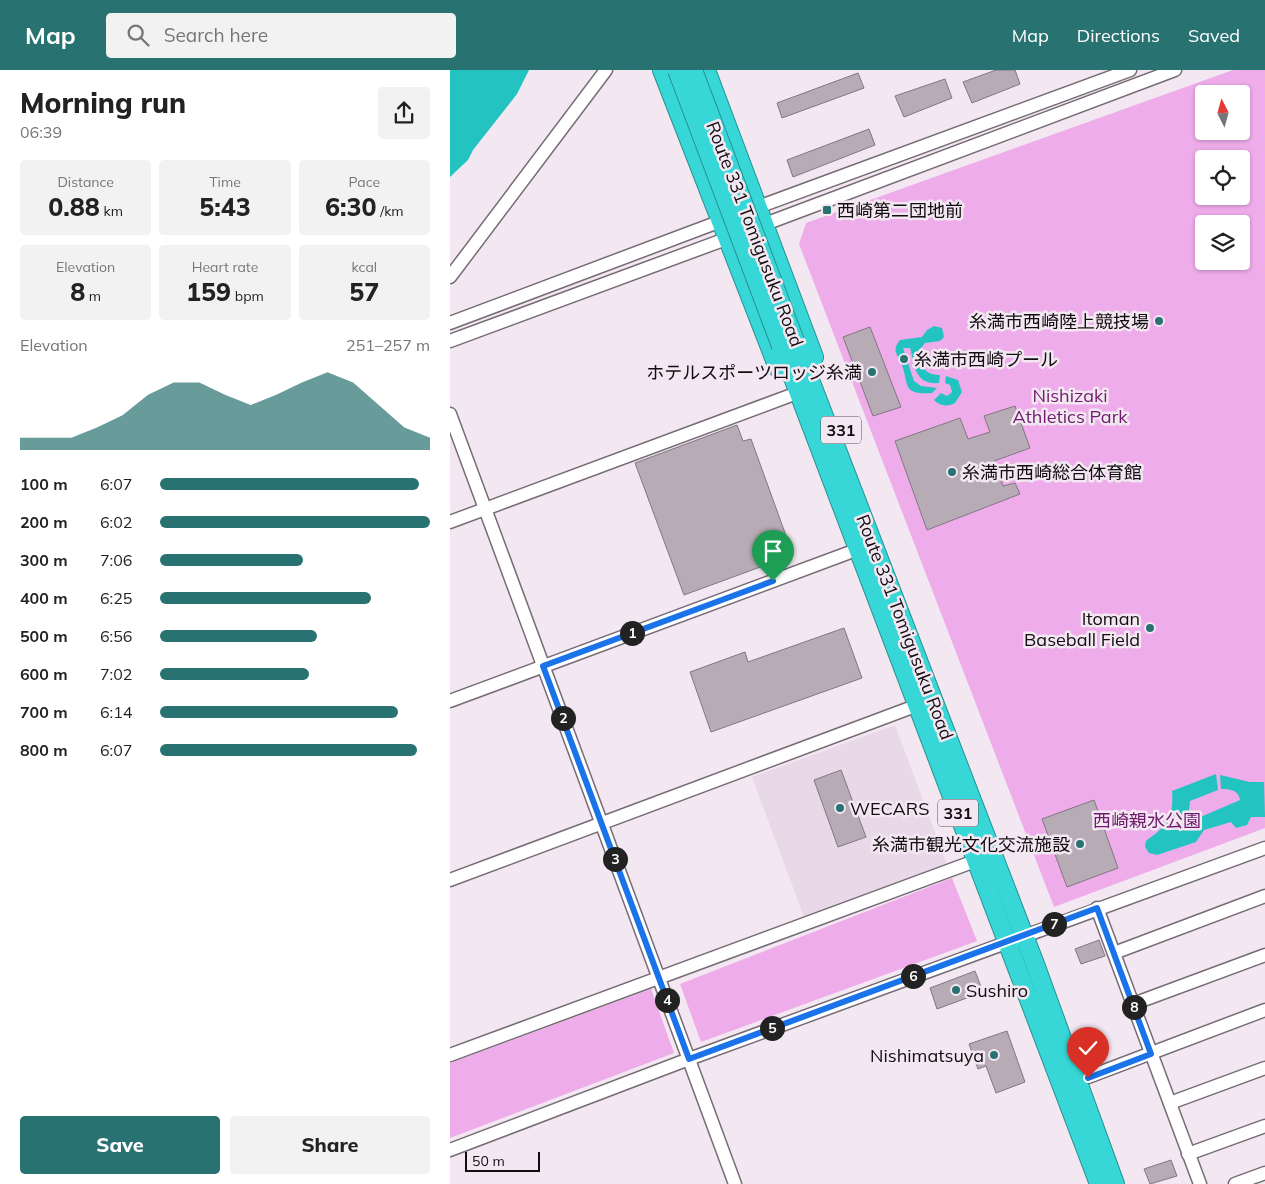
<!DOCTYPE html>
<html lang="en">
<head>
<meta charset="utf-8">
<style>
	body { margin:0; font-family:Mulish,"Noto Sans JP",sans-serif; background:#f2f2f2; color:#222; height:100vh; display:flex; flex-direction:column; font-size:19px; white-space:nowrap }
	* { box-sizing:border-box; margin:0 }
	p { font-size:16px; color:#767676 }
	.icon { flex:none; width:28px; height:28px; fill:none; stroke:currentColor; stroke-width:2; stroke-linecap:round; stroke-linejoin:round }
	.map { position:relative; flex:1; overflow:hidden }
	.details { display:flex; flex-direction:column; background:#fff; width:450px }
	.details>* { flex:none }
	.needle { width:32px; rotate:354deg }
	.buttons { position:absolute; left:745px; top:15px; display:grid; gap:10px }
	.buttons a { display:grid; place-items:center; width:55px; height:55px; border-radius:5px; background:#fff; box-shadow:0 1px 4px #0004; font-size:25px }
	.scale { position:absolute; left:15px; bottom:12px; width:75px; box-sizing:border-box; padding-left:5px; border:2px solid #110d11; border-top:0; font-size:14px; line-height:18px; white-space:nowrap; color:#110d11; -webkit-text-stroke:4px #f3e7f1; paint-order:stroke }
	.pin { position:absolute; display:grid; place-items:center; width:42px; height:42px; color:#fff; margin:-51px -21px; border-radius:50% 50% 50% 0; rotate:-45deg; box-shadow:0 0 5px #0007 }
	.pin .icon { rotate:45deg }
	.km { position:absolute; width:25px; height:25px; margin:-12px; border-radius:50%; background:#222; color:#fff; font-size:14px; line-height:25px; text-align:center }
	.round { display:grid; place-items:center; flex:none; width:52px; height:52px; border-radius:5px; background:#f2f2f2 }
	.head { display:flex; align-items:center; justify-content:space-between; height:85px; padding:0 20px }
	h1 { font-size:28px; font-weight:800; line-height:38px }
	.figures { display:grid; grid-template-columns:repeat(3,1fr); gap:8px; height:85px; padding:5px 20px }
	.figures div { display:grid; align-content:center; border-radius:5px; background:#f2f2f2; text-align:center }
	.figures b { font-size:25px; font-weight:800 }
	.figures small { font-size:14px; font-weight:400 }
	.figures p { font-size:14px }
	.chart { height:140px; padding:10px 20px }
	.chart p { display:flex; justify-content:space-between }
	.chart svg { width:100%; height:90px; margin-top:5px; fill:#287372; opacity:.7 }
	.button { display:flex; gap:10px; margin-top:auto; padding:10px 20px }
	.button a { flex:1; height:58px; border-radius:5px; background:#287372; color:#fff; font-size:20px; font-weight:800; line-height:58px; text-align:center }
	.button a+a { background:#f2f2f2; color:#222 }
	ul { padding:0 20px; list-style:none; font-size:16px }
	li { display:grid; grid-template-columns:80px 60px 1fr; align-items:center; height:38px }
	li i { height:12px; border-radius:6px; background:#287372 }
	header { display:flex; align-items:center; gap:30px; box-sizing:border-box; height:70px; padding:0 25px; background:#287372; color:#fff }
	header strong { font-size:24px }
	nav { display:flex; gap:28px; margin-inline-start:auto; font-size:18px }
	.search { width:350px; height:45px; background:#f2f2f2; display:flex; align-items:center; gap:12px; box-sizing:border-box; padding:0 18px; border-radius:5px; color:#767676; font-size:19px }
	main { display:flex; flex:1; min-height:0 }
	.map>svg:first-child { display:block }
</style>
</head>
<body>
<header>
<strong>Map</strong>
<div class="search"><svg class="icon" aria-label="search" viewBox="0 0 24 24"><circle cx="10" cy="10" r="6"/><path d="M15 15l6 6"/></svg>Search here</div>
<nav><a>Map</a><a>Directions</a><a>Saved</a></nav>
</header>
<main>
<section class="details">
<div class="head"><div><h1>Morning run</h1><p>06:39</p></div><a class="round"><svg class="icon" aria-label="share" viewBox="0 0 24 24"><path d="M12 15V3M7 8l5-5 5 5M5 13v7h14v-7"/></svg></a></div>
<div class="figures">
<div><p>Distance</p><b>0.88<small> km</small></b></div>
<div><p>Time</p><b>5:43</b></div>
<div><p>Pace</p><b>6:30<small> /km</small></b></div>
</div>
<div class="figures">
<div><p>Elevation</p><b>8<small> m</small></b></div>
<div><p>Heart rate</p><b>159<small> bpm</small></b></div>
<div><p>kcal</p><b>57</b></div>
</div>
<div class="chart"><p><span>Elevation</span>251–257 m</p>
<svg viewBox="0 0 160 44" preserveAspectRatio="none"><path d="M0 44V38L10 38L20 38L30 33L40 27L50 17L60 11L70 11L80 17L90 22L100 17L110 11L120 6L130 11L140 22L150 33L160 38V44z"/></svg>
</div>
<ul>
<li><b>100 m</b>6:07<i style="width:96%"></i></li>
<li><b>200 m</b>6:02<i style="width:100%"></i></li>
<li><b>300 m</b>7:06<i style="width:53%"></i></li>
<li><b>400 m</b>6:25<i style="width:78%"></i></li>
<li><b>500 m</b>6:56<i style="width:58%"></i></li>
<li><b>600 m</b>7:02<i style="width:55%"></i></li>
<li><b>700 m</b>6:14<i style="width:88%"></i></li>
<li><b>800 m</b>6:07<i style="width:95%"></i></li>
</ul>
<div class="button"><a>Save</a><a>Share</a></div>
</section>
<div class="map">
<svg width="815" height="1114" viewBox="0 0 815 1114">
	<rect width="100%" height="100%" fill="#f3e7f1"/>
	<polygon fill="#e9d8e8" points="445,655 497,794 354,847 302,707"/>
	<g fill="#eeacea" fill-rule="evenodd">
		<path d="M783,0h32v758l-211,79 -255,-663 7,-21zM754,24h37v37h-37zM754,89h37v37h-37zM754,154h37v37h-37z"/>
		<polygon points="502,808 527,871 251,972 230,914"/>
		<polygon points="201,919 224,983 0,1068 0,993"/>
	</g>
	<g fill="#23c3c2">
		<polygon points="0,0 79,0 67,24 23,80 18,90 0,107"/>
		<path d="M484,256l8,2 2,9 -4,4 -15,2 -7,9c2,14 7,23 22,23l-1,8c-25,2 -24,-18 -29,-35h-7l11,33 7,5 16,2 -5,5c-30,2 -23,-8 -30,-28 -4,-11 -11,-14 -2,-25l22,-3 5,-7z"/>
		<path d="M496,306l12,4 4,12 -7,11c-7,4 -16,3 -21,-3l7,-7 6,3 5,-4 -2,-7 -5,-2z"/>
		<path d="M766,704l2,16 -28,11 -1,9 -4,5 1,3 10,1 44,-19c-1,-10 -11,-11 -19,-11l-1,-14 30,7h14l1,35h-14l-4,8 -11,3 -5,-6 -27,8 -8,12 -39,13 -8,-2 -4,-6 1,-6c21,-16 28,-21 26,-50z"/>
	</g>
	<g fill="#b7acb6" stroke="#827781">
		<polygon points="546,0 565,0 570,14 522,33 513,12"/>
		<polygon points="408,3 414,18 332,48 327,33"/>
		<polygon points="495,9 502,28 454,47 445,26"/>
		<polygon points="419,59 425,75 343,107 337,90"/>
		<polygon points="420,257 451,337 423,346 393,267"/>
		<polygon points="565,336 580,378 544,391 553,416 565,413 570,424 477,460 445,371 510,348 518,369 540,362 534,346"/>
		<polygon points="287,355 293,371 301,369 343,485 234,525 185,393"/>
		<polygon points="394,558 412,608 261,662 240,602 295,582 298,592"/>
		<polygon points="391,700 416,767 388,777 364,710"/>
		<polygon points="644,730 668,798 617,817 592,749"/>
		<polygon points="649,870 655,886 631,894 625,879"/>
		<polygon points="525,901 533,922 487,939 480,918"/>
		<polygon points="557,961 575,1012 546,1023 536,996 528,999 519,974"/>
		<polygon points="721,1090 727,1106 700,1114 694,1099"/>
	</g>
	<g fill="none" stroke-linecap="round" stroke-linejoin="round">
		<g stroke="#766c75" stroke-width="15">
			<g id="minor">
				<polyline points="300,140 680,0"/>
				<polyline points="307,157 725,0"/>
				<polyline points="0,207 156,0"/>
				<polyline points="0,253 279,148"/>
				<polyline points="0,271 284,166"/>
				<polyline points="0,344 285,1114"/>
				<polyline points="0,452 339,326"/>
				<polyline points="0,631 398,483"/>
				<polyline points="0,810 468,635"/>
				<polyline points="647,838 750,1114"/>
				<polyline points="664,883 815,826"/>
				<polyline points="683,934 815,885"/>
				<polyline points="0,985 525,791"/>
				<polyline points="638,1007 815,940"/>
				<polyline points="720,1033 815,998"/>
				<polyline points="0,1080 239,989 815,778"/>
				<polyline points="738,1084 815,1056"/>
				<polyline points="785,1114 815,1103"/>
			</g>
		</g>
		<g stroke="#299091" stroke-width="20">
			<g id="highway">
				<polyline points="212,0 328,298"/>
				<polyline points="256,0 364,287"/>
				<polyline points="345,271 585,894 665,1114"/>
				<polyline points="331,276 649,1114"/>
			</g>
		</g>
		<use href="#minor" stroke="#fff" stroke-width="12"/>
		<use href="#highway" stroke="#36d7d6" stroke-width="18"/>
		<g stroke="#299091" stroke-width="20" stroke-linecap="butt">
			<g id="highway-bridge">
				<polyline points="227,0 331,276"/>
				<polyline points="243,0 345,271"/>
			</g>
		</g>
		<use href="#highway-bridge" stroke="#36d7d6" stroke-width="18"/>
	</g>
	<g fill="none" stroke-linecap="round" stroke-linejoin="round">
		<g stroke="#fff" stroke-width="10">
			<polyline id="route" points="323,511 93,596 239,989 647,838 701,984 638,1008"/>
		</g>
		<use href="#route" stroke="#1a73e8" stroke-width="6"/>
	</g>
	<g fill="#287372" stroke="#f3e7f1" stroke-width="2">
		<rect x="372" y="135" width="10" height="10" rx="2.5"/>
		<circle cx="709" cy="251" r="5"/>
		<circle cx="454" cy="289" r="5"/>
		<circle cx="422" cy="302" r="5"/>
		<circle cx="502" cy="402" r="5"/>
		<circle cx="700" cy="558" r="5"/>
		<circle cx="390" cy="738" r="5"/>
		<circle cx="630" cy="774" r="5"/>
		<circle cx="506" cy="920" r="5"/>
		<circle cx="544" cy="985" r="5"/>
	</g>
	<g text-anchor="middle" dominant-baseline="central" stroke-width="5" stroke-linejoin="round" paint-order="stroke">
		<g fill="#f3e7f1" stroke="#554e54" stroke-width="1">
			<rect x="371" y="346.5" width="40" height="27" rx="4"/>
			<rect x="488" y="729.5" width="40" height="27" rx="4"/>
		</g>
		<g font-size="16" font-weight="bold" fill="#110d11">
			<text x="391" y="360">331</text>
			<text x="508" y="743">331</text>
		</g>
		<g font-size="18" fill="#110d11" stroke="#f3e7f1" text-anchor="start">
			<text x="387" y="140">西崎第二団地前</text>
			<text x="699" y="251" text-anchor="end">糸満市西崎陸上競技場</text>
			<text x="464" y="289">糸満市西崎プール</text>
			<text x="412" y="302" text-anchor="end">ホテルスポーツロッジ糸満</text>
			<text x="512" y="402">糸満市西崎総合体育館</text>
			<text x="690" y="548" text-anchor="end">Itoman<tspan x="690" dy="21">Baseball Field</tspan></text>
			<text x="400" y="738">WECARS</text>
			<text x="620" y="774" text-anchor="end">糸満市観光文化交流施設</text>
			<text x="516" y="920">Sushiro</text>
			<text x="534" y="985" text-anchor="end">Nishimatsuya</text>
		</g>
		<g font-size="18" fill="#110d11" stroke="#f3e7f1">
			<text transform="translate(305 164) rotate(69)">Route 331 Tomigusuku Road</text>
			<text transform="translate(455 557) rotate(69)">Route 331 Tomigusuku Road</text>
		</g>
		<g font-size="18" fill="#6e1b6d" stroke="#f3e7f1">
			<text x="620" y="325">Nishizaki<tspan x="620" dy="21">Athletics Park</tspan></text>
			<text x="697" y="750">西崎親水公園</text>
		</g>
	</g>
</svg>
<div class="buttons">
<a><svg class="needle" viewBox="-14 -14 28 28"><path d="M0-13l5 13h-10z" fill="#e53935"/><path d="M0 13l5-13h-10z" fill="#767676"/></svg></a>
<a><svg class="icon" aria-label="locate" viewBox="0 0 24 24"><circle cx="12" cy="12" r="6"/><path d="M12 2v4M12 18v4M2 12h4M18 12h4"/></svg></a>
<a><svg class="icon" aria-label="layers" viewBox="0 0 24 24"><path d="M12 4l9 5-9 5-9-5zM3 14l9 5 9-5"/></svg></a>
</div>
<div class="scale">50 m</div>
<div class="pin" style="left:323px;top:511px;background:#1e9e55"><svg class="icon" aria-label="arrive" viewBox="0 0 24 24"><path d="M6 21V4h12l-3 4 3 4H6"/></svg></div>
<div class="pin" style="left:638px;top:1008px;background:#d93025"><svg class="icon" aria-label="check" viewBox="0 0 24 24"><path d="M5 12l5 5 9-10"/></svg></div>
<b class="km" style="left:182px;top:563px">1</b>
<b class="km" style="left:113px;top:648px">2</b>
<b class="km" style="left:165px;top:789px">3</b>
<b class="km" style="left:217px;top:930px">4</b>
<b class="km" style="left:322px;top:958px">5</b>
<b class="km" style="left:463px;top:906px">6</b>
<b class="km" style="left:604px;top:854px">7</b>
<b class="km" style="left:684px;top:937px">8</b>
</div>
</main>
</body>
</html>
